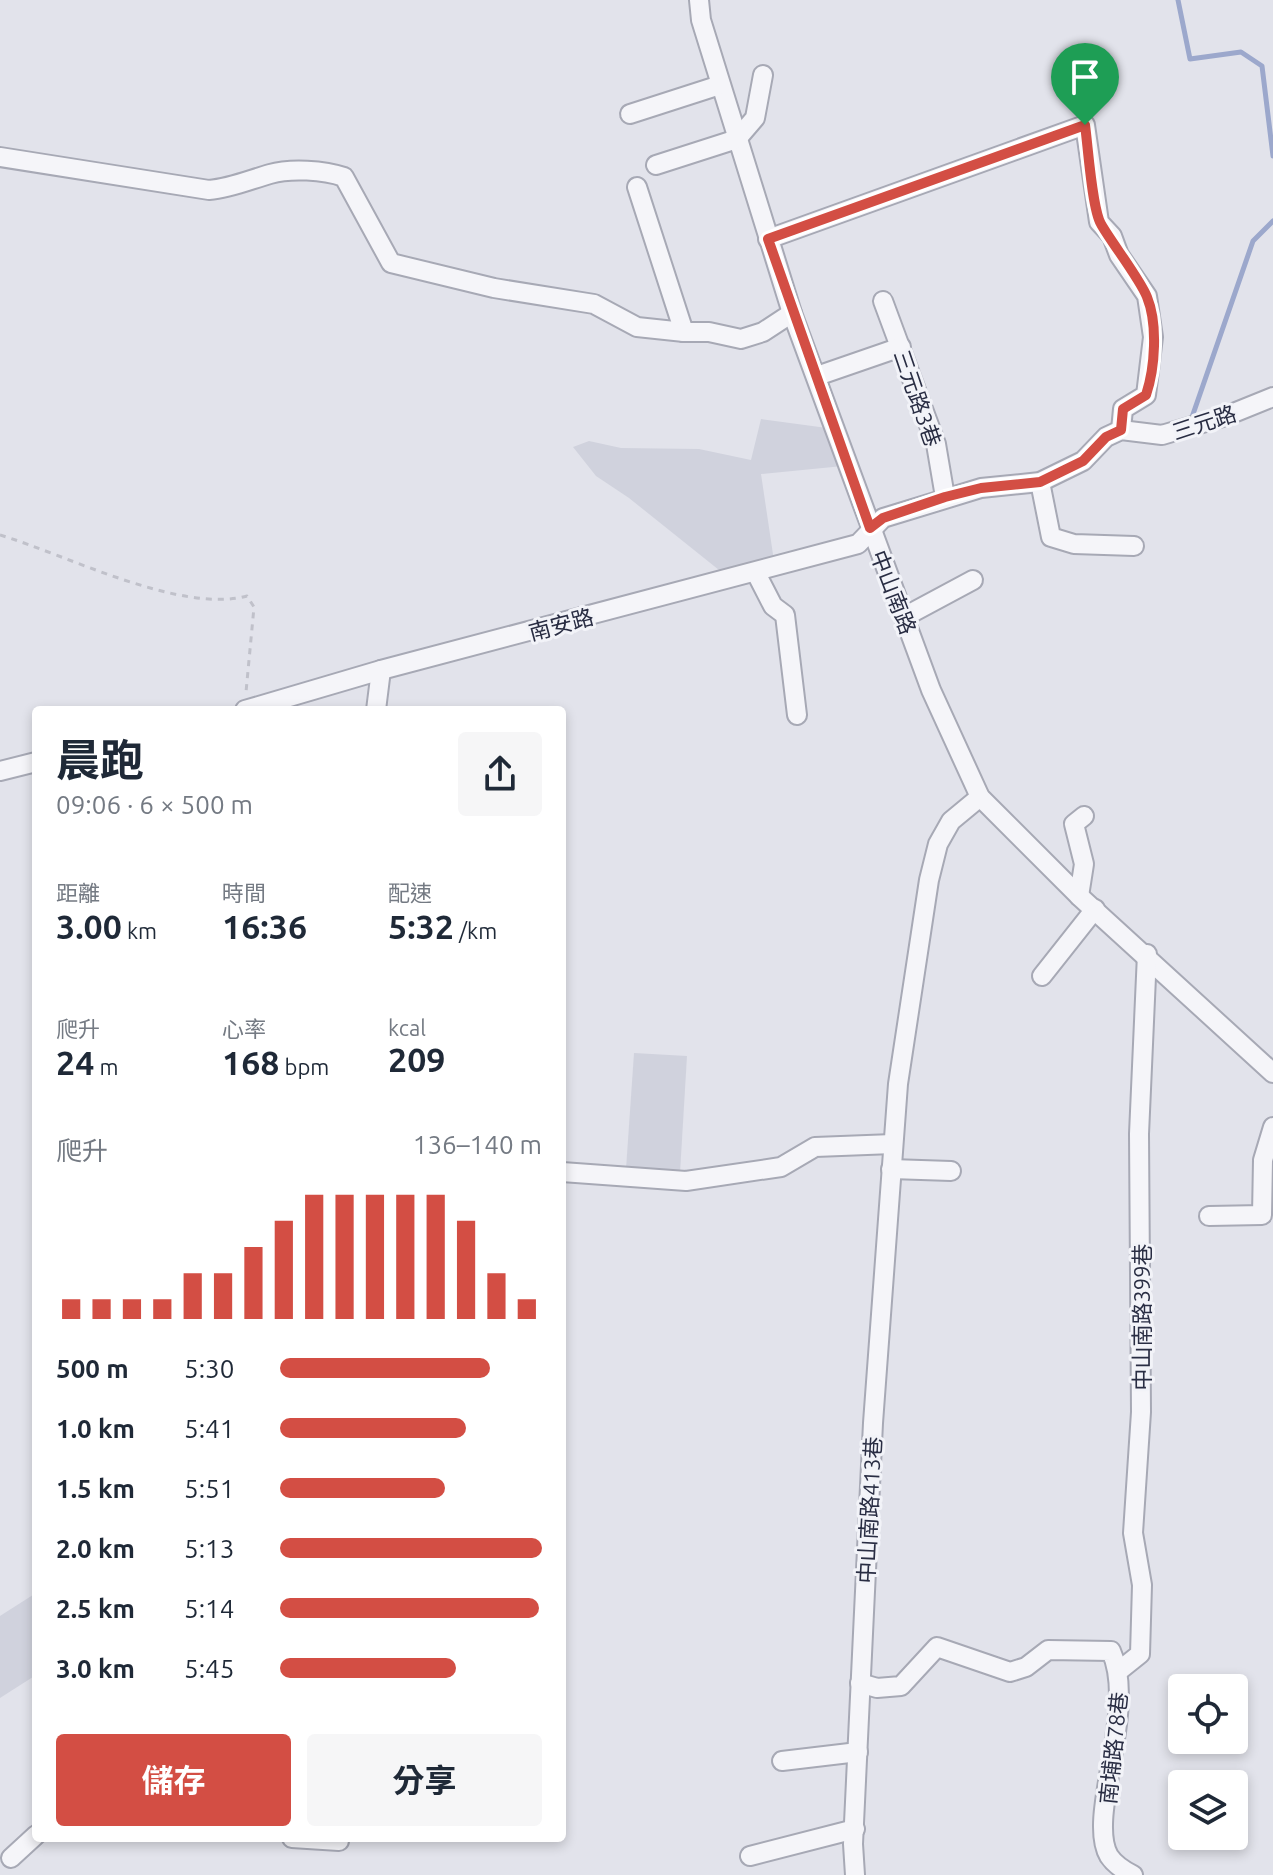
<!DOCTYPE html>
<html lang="zh-TW">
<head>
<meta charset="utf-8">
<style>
	body { margin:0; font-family:Ubuntu,"Noto Sans TC",sans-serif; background:#f6f6f7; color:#1f2937; height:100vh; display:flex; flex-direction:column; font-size:30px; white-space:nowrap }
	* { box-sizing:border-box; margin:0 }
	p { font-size:26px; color:#747a83 }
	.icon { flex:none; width:44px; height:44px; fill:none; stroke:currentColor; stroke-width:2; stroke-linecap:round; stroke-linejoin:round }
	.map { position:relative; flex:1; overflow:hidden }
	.sheet { position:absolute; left:32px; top:706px; width:534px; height:1136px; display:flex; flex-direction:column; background:#fff; border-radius:8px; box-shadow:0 4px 12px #0003 }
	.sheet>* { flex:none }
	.tools { position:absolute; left:1168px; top:1674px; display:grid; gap:16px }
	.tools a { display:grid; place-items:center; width:80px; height:80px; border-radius:8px; background:#fff; box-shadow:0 4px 12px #0003; font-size:40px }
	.pin { position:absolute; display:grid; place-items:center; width:68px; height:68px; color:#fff; margin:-82px -34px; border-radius:50% 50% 50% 0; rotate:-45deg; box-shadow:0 0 8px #0007 }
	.pin .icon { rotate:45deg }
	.round { display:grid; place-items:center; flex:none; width:84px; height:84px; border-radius:8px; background:#f6f6f7 }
	.headline { display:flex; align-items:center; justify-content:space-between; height:136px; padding:0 24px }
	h1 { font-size:44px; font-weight:700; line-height:60px }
	.stats { display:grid; grid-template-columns:repeat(3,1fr); gap:12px; height:136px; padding:8px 24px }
	.stats div { display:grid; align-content:center }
	.stats b { font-size:34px; font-weight:700 }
	.stats small { font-size:22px; font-weight:400 }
	.stats p { font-size:22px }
	.chart { height:224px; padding:16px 24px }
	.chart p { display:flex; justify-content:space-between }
	.chart svg { width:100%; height:144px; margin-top:8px; stroke:#d34e44; stroke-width:6 }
	.action { display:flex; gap:16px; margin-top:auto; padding:16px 24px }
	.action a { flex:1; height:92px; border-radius:8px; background:#d34e44; color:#fff; font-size:32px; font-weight:700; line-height:92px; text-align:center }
	.action a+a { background:#f6f6f7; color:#1f2937 }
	ul { padding:0 24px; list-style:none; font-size:26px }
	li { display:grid; grid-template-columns:128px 96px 1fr; align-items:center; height:60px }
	li i { height:20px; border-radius:10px; background:#d34e44 }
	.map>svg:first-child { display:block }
</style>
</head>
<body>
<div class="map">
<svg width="1273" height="1875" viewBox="0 0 1273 1875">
	<rect width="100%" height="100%" fill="#e2e3eb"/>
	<g fill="#d0d2dd">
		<polygon points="761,419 827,428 843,466 761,474 774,561 724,574 629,498 596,476 573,447 589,441 621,448 699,449 751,460"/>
		<polygon points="634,1053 687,1056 680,1173 626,1169"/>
		<polygon points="36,1593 36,1675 0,1698 0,1616"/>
	</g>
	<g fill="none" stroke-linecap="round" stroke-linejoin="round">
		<g stroke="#9ca8cc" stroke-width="5">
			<polyline points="1178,0 1190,59 1241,52 1262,66 1273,156"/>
			<polyline points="1191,420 1253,241 1273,221"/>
		</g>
		<g stroke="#a7a9b5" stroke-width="22">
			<g id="minor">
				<polyline points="699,0 701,20 792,313 931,690 980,797 1079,896 1273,1073"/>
				<polyline points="630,114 720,85"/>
				<path d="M0,157l209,33c22,-2 40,-10 61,-16 20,-6 54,-4 74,3l47,86 103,25 100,16 43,23 47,5"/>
				<polyline points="656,165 737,139 755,118 763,75"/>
				<polyline points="637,187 684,332 709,332 741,339 763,332 792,313"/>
				<polyline points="768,239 1085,125 1099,222 1112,236 1119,255 1147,296 1153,337 1146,395 1123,409 1121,430"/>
				<polyline points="883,301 936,444 945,497"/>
				<polyline points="817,376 901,347"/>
				<polyline points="1040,482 1051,537 1074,544 1134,546"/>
				<polyline points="756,573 773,606 785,615 797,715"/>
				<polyline points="904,617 973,580"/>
				<polyline points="245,710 381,670 858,544 883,518 981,488 1040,482 1083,461 1106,437 1121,430 1162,435 1226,416 1273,397"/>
				<polyline points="376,710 381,670"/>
				<polyline points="0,771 36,762"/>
				<polyline points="1079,896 1084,864 1074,824 1084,816"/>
				<polyline points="1042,976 1095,909"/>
				<polyline points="891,1169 951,1171"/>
				<polyline points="562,1172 686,1181 781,1167 815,1147 893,1144"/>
				<polyline points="1209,1216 1262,1215 1263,1160 1273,1127"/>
				<polyline points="1120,1670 1140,1654 1142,1585 1133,1533 1141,1412 1139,1134 1147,954"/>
				<path d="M860,1683l17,5 24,-2 36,-39 73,25 16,-5 22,-17 63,1c27,59 -25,166 -2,205 6,9 14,14 24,19"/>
				<polyline points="782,1761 858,1752"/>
				<polyline points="292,1838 339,1841"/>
				<polyline points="750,1856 855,1829"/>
				<polyline points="11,1858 36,1835"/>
				<polyline points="855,1875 853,1844 873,1423 898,1084 929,880 938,844 951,821 980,797"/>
			</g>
		</g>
		<path stroke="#c0c1ca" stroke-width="3" stroke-dasharray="6 6" stroke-linecap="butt" d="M0,535c67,20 180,79 247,61l7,11 -8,85"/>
		<use href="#minor" stroke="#f5f5f9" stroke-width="18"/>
	</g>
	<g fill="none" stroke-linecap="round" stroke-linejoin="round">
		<g stroke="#fff" stroke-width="16">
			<path id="route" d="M1085,125c3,21 7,84 16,99 10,18 39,55 46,73 11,27 8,71 -1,98l-23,14 -2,21 -15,7 -23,24 -43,21 -59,6 -36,9 -62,21 -13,10 -102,-289z"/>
		</g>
		<use href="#route" stroke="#d34e44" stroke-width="10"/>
	</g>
	<g text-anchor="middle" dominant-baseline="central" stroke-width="6" stroke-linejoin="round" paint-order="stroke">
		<g font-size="22" fill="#292d43" stroke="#f2f3f8">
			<text transform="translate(918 398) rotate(71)">三元路3巷</text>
			<text transform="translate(1204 422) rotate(-18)">三元路</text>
			<text transform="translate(894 592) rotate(69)">中山南路</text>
			<text transform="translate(561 624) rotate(-15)">南安路</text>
			<text transform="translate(1141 1317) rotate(-90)">中山南路399巷</text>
			<text transform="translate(869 1510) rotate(-87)">中山南路413巷</text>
			<text transform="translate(1113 1748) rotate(-84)">南埔路78巷</text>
		</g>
	</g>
</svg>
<div class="tools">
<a><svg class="icon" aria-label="locate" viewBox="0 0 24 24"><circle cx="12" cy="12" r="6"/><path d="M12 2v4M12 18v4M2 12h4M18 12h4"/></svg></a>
<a><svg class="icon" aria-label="layers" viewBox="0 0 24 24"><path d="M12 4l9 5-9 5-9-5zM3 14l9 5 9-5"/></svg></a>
</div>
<div class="pin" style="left:1085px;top:125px;background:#1e9e55"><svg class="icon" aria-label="arrive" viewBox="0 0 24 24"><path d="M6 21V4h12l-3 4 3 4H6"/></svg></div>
<section class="sheet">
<div class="headline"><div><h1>晨跑</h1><p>09:06 · 6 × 500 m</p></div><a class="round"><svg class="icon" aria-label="share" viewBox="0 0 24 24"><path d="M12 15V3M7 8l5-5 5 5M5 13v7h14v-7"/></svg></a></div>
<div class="stats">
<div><p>距離</p><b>3.00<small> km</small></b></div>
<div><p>時間</p><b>16:36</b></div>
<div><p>配速</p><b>5:32<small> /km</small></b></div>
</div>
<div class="stats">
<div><p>爬升</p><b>24<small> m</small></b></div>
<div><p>心率</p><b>168<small> bpm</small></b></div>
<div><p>kcal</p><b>209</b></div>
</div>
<div class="chart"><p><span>爬升</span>136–140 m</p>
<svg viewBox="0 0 160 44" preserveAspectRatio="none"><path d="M5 44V38M15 44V38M25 44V38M35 44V38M45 44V30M55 44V30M65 44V22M75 44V14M85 44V6M95 44V6M105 44V6M115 44V6M125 44V6M135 44V14M145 44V30M155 44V38"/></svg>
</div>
<ul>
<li><b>500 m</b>5:30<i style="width:80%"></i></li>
<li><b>1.0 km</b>5:41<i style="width:71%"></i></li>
<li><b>1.5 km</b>5:51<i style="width:63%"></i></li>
<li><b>2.0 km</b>5:13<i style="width:100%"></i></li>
<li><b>2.5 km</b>5:14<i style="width:99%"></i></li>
<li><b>3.0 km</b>5:45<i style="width:67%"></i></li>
</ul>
<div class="action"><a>儲存</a><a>分享</a></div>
</section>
</div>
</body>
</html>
